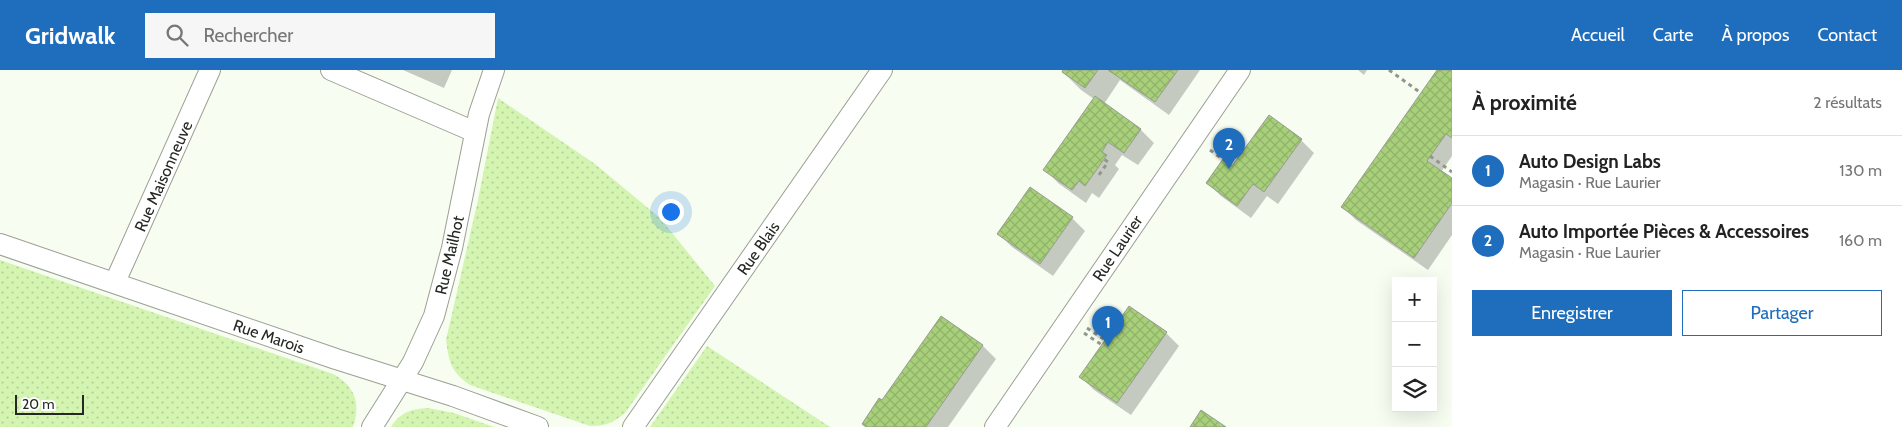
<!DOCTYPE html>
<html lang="fr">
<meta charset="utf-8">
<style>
:root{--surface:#fff;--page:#f6f6f6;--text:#222;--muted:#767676;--line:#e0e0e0;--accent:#1e6ebd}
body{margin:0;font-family:Cabin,sans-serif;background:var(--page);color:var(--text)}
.controls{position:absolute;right:15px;bottom:15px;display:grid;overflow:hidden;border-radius:0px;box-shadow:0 5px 20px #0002}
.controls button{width:45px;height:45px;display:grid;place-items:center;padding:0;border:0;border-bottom:1px solid var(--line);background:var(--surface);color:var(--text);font:25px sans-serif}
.scale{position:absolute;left:15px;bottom:12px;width:69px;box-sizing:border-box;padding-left:5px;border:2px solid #252823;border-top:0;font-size:14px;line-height:18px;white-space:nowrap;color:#252823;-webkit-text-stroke:4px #fff;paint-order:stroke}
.you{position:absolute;left:670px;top:141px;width:18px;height:18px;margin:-12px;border:4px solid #fff;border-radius:50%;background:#1a73e8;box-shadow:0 0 0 8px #1a73e833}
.badge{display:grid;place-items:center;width:32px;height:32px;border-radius:50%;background:var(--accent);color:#fff;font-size:16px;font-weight:700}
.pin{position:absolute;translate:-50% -41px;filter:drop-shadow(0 1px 2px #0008)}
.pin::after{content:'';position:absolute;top:26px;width:18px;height:15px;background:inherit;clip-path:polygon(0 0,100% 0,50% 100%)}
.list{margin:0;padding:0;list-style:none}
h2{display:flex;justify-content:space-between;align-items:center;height:65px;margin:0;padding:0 20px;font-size:21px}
h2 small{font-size:16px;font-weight:400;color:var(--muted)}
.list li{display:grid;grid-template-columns:32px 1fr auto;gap:15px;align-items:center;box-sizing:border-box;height:70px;padding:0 20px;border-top:1px solid var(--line)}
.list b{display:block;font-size:19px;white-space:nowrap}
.list p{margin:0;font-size:16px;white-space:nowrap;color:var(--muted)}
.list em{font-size:16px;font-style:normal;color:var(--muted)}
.actions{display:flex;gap:10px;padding:15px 20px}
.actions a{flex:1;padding:11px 0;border:1px solid var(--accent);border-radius:0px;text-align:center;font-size:18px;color:var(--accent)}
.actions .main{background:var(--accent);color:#fff}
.icon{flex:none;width:28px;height:28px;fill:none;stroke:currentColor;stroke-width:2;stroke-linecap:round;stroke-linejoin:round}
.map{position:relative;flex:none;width:1452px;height:357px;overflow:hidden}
header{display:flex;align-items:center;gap:30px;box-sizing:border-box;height:70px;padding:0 25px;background:var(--accent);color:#fff}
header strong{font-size:24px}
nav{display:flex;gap:28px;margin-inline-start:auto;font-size:18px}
.search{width:350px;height:45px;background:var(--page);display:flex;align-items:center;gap:12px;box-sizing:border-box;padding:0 18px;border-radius:0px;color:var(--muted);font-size:19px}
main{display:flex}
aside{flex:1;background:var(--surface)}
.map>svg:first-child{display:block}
.grass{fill:url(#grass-dots)}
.shadow{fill:#0003}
.building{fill:url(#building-cross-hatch);stroke:#979d92}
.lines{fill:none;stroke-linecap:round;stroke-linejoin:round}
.minor-casing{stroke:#9ba095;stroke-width:22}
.path{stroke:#92978e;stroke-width:3;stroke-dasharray:4 4;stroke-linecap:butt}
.minor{stroke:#fff;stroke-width:20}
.labels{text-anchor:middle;stroke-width:4.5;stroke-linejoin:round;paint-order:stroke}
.street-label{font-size:16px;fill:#252823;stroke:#fff}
</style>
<header>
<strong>Gridwalk</strong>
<div class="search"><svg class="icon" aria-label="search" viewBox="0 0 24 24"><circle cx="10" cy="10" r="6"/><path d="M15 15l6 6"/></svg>Rechercher</div>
<nav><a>Accueil</a><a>Carte</a><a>À propos</a><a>Contact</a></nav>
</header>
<main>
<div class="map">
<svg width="1452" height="357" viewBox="0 0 1452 357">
<defs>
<pattern id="grass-dots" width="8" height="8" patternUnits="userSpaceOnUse" patternTransform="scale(1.25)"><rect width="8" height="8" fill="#d4f4b2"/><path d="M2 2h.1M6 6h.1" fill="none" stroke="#b6d199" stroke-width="1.8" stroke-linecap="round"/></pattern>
<pattern id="building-cross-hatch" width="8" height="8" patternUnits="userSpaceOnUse" patternTransform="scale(1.25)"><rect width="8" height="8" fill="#a8d07a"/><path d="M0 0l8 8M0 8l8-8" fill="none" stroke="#90b369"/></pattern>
</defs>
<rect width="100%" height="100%" fill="#f7fdf1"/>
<!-- grass -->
<g class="grass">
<path d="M498 28 595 94 660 148 715 216 625 343C613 353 606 356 590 356L470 315C451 302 449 292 446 270L478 130Z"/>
<path d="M0 190 333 304C355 316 361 333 353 357H0Z"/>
<polygon points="707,276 830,357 650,357"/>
<path d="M428 338 454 343 494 357H391C400 342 412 339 428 338Z"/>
</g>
<!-- shadow -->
<g class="shadow">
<polygon points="403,0 452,0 444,18"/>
<polygon points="1065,0 1200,0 1169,45 1120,10 1104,34 1141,60 1154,73 1138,95 1122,85 1115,95 1119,99 1099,128 1092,123 1086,133 1058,113 1045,99 1094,29 1081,20 1063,2"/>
<polygon points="1358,0 1367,0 1364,5"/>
<polygon points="1439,0 1452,0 1452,86 1441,102 1452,109 1452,165 1428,200 1356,150 1343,137"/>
<polygon points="1269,47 1301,70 1314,83 1278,134 1267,126 1251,148 1221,126 1208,113 1233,98"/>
<polygon points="1072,148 1085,161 1053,206 1012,177 999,164"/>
<polygon points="941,247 983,276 996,289 948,357 866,357"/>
<polygon points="1166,263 1179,276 1131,345 1094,320 1081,307"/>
</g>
<!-- building -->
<g class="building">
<polygon points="1063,0 1098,0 1085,18 1062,2"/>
<polygon points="1108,0 1178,0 1155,32"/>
<polygon points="1437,0 1452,0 1452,68 1446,64 1427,91 1452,108 1452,133 1414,188 1341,137"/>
<polygon points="1095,26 1141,59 1124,83 1108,72 1102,82 1107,85 1085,116 1079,111 1072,120 1043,100"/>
<polygon points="1269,45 1302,69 1264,122 1253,114 1237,136 1206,113 1223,89 1232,96"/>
<polygon points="1030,117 1073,147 1040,194 997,164"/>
<polygon points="1129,236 1167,262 1117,333 1079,307"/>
<polygon points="941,246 983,275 926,357 866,357 862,354 879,328 882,330"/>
<polygon points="1201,340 1226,357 1190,357"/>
</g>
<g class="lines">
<defs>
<g id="minor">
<polyline points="331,0 475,62"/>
<polyline points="0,174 336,289 453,326 538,357"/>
<polyline points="115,212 210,0"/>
<polyline points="372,357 413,292 434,246 452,178 479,44 494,0"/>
<polyline points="633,357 882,0"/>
<polyline points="995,357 1240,0"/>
</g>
</defs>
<!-- minor casing -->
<use href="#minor" class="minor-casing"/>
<!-- path -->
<g class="path">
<polyline points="1389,0 1421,23"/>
<polyline points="1210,80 1228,93"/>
<polyline points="1430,86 1452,102"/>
<polyline points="1099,105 1108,92 1104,89"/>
<polyline points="1087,258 1105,270"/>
<polyline points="1084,263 1102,275"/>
</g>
<!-- minor -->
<use href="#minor" class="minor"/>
</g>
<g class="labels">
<!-- street labels -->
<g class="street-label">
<text transform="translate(163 106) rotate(-66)" y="6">Rue Maisonneuve</text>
<text transform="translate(758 178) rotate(-55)" y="6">Rue Blais</text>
<text transform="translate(1117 178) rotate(-56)" y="6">Rue Laurier</text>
<text transform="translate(449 185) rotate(-77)" y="6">Rue Mailhot</text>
<text transform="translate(269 266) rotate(19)" y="6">Rue Marois</text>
</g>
</g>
</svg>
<div class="controls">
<button>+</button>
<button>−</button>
<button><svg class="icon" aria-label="layers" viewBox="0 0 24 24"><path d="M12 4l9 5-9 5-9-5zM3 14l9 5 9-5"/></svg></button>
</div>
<div class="scale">20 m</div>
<div class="you"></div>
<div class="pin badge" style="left:1108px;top:277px">1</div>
<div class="pin badge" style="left:1229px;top:99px">2</div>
</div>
<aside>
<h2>À proximité<small>2 résultats</small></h2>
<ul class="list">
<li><span class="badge">1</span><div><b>Auto Design Labs</b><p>Magasin · Rue Laurier</p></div><em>130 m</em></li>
<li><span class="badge">2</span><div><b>Auto Importée Pièces &amp; Accessoires</b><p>Magasin · Rue Laurier</p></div><em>160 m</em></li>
</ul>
<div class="actions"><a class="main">Enregistrer</a><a>Partager</a></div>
</aside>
</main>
